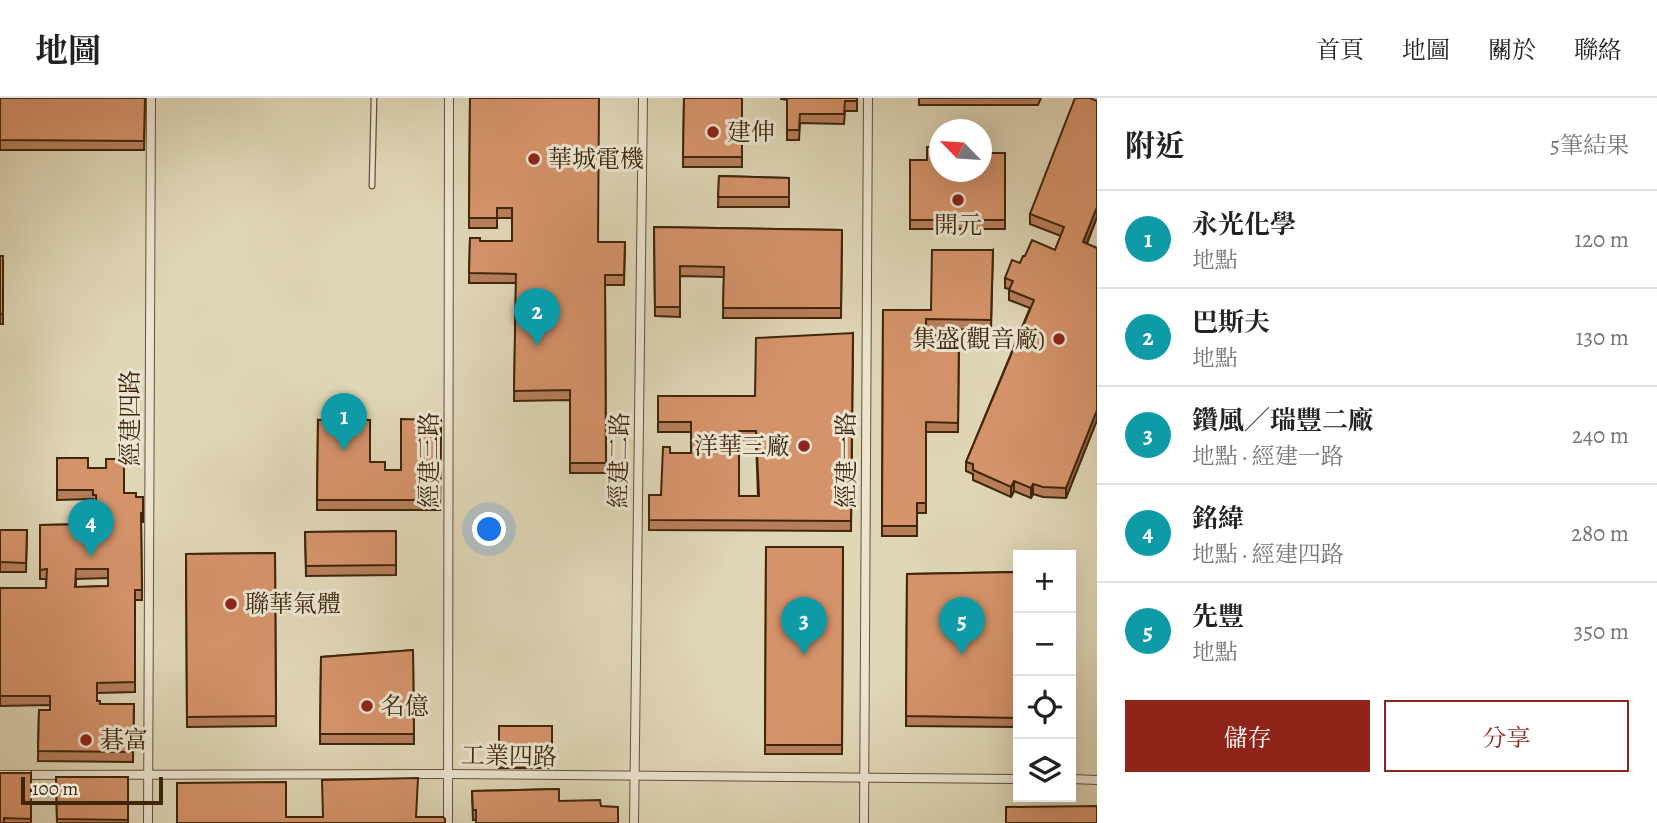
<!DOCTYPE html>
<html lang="zh-TW">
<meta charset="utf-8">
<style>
:root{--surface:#fff;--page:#f2f2f2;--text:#222;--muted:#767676;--line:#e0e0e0;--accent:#8f2418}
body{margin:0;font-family:Alegreya,"Noto Serif TC",serif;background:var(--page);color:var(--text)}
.controls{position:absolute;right:21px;bottom:21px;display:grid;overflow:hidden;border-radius:0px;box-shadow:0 7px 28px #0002}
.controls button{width:63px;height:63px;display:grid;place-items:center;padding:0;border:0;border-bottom:2px solid var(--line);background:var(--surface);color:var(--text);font:35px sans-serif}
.compass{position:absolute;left:929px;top:21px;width:63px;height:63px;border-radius:50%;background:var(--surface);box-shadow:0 7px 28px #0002;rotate:295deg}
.scale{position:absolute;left:21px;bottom:18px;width:142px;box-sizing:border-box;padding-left:7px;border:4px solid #3f260a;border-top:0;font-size:19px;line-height:24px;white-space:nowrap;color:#3f260a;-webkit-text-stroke:5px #eae4d0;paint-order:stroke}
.you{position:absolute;left:490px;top:432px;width:24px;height:24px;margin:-18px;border:5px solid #fff;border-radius:50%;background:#1a73e8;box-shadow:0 0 0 10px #1a73e833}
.badge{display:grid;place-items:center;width:46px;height:46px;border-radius:50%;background:var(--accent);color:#fff;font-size:23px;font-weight:700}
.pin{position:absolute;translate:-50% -58px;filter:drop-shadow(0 2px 4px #0008)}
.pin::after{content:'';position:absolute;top:37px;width:24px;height:21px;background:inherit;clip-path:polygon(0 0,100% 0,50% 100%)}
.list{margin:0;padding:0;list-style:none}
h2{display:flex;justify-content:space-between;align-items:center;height:91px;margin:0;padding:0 28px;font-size:30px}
h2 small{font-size:23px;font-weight:400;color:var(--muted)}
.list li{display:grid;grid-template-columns:46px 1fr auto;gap:21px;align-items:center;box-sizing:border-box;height:98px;padding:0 28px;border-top:2px solid var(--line)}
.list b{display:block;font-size:26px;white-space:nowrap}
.list p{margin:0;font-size:23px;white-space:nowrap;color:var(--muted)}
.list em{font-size:23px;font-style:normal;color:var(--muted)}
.actions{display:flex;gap:14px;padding:21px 28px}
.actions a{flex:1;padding:16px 0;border:2px solid var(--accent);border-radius:0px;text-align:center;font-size:24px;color:var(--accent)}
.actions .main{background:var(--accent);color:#fff}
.icon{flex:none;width:38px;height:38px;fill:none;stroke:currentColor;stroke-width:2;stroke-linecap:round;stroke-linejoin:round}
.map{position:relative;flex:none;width:1097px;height:725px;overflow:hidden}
header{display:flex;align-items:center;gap:42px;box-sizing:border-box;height:98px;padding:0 35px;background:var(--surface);border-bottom:2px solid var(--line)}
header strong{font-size:33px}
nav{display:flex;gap:38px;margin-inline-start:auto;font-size:24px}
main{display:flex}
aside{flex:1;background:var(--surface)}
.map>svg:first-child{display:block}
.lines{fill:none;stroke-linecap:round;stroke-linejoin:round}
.service-casing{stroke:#675235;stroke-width:7}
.minor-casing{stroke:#675235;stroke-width:10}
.service{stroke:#eae4d0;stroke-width:4.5}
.minor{stroke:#eae4d0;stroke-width:8}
.wall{fill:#b77e5b;stroke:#3f260a;stroke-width:2;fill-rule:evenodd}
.shaded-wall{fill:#95674a;stroke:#3f260a;stroke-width:2}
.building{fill:#d5936a;stroke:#3f260a;stroke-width:2;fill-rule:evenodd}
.poi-dot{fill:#8f2418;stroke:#eae4d0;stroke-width:2.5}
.labels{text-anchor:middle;stroke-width:6;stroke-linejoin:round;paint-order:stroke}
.poi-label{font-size:24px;fill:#3f260a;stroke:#eae4d0;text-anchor:start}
.street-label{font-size:24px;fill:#3f260a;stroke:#eae4d0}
</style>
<header>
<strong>地圖</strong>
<nav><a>首頁</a><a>地圖</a><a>關於</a><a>聯絡</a></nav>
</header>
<main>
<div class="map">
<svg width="1097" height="725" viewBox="0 0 1097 725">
<rect width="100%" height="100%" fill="#dfd6b6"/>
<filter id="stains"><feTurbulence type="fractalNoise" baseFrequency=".00286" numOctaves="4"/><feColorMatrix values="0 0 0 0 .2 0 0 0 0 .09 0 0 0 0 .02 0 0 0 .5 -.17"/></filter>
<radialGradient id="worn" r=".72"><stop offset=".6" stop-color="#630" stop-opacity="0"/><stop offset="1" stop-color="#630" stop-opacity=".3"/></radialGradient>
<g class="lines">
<defs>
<polyline id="service" points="372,88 374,0"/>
<g id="minor">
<polyline points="0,677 448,676 1018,681"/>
<polyline points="1071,681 1097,682"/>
<polyline points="148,725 151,0"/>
<polyline points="448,725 449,0"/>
<polyline points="634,725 643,0"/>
<polyline points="864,725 868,0"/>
</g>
</defs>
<!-- service casing -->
<use href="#service" class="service-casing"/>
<!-- minor casing -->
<use href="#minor" class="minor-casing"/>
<!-- service -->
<use href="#service" class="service"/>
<!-- minor -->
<use href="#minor" class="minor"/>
</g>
<!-- wall -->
<g class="wall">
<polygon points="0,0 145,0 144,52 0,52"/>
<polygon points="470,0 598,144 625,144 624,187 605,187 606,375 570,375 570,302 514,303 516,185 469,185 470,140 480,143 512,143 512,120 497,120 497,130 469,130"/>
<polygon points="684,0 742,0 742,69 683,69"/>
<polygon points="781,0 857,0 857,13 845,13 844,26 800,25 799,42 787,42 787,2 781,1"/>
<polygon points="919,0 1041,0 1038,7 919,7"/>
<polygon points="1097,3 1097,119 1087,146 1097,150 1097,322 1066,400 1043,399 1033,396 1031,400 1014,393 1011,399 973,382 973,376 966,373 966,364 1030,210 1009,202 1009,191 1005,190 1005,180 1020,165 1025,158 1055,152 1061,138 1030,126 1030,116"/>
<polygon points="1005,55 1005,131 910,131 910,62 940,74"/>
<polygon points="719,78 789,80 789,109 718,109"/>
<polygon points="654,129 842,132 841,220 723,220 724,179 680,178 680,219 655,218"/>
<polygon points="993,152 991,232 926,231 926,237 959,238 958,334 926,334 926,415 917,415 917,438 882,438 883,212 931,212"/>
<rect x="0" y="158" width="3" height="68"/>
<path d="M853 235 851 433 649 432V397H661L670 355H691V334H658V298H755ZM739 342H756L758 398H739Z"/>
<polygon points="318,322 370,364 385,372 401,372 441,322 440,412 317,412"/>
<path d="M57 360 88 370 124 395 136 399H143V424H141L142 502H135V594L97 595V603L100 606H134L133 664 38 663 39 612H50V607L0 608V490H46V481H40V427L96 426V407H93V401L57 402ZM108 480V488L76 489V481Z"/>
<polygon points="0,432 27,432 26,474 0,474"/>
<polygon points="396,433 396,477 306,478 305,434"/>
<polygon points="766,449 843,449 842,656 765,656"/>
<polygon points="275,455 276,628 187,629 186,456"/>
<polygon points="1018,474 1018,629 906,628 907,476"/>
<polygon points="413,552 414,646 320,646 321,559"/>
<rect x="499" y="628" width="53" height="42"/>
<polygon points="31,675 31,725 0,725"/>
<polygon points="56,679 128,679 128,725 57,725"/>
<polygon points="559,691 476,722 473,722 472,693"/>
</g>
<!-- shaded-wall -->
<g class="shaded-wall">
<polygon points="1097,109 1097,119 1083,154 1083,144"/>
<polygon points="1097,312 1097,322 1066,400 1066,390"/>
<polygon points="1014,383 1014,393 1011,399 1011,389"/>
<polygon points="1033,386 1033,396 1031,400 1031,390"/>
</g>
<!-- building -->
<g class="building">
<polygon points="0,0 145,0 144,43 0,42"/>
<polygon points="470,0 599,0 598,144 625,144 624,177 605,177 606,365 570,365 570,292 514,293 516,176 469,175 470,140 480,140 480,143 512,143 512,110 497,110 497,120 469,120"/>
<polygon points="684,0 742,0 742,59 683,59"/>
<polygon points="787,0 857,0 857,3 845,3 844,16 800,16 799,32 787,32"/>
<polygon points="1075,0 1090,0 1097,3 1097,109 1083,144 1097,150 1097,312 1066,390 1043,389 1033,386 1031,390 1014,383 1011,389 973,372 973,366 966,364 1034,202 1009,192 1013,183 1005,180 1012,162 1020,165 1023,158 1025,158 1032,142 1055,152 1064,129 1030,116"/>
<polygon points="927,49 940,49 940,74 982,74 982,55 1005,55 1005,122 910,122 910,62 927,62"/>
<polygon points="719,78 789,80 789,99 718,99"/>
<polygon points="654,129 842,132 841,210 723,210 724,169 680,168 680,209 655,209"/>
<polygon points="932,152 993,152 991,222 926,221 926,237 959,238 958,325 926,324 926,405 917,405 917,428 882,428 883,212 931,212"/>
<rect x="0" y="158" width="3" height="58"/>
<path d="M853 235 851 423 649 422V397H661L663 349H670V355H691V324H658V298H755L756 240ZM739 333H756L759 398H739Z"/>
<polygon points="401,321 441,322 440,402 317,402 318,322 370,322 370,364 385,364 385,372 401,372"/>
<path d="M57 360H88V370H106V361H124V395H136V399H143V415H141L142 492H135V584L97 585V603H100V606H134L133 654 38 653 39 612H50V598H0V490H46L47 471 40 472V427L97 426 96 397H93V392H57ZM76 471H108V488L75 489Z"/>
<polygon points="0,432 27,432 26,465 0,464"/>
<polygon points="396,433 396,467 306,468 305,434"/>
<polygon points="766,449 843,449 842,647 765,647"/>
<polygon points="275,455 276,618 187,619 186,456"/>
<polygon points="1018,474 1018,620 906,618 907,476"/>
<polygon points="413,552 414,636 320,636 321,559"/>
<polygon points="499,628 552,628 552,661 499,660"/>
<polygon points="0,675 31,675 31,721 4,720 4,725 0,725"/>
<polygon points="56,679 128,679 128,722 57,721"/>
<polygon points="418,680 416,719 443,719 445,721 445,725 177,725 177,685 286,684 286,719 323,719 322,682"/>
<polygon points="559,691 559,703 600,702 601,708 618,709 618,725 476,725 476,712 473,712 472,693"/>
<polygon points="1097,708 1097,725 1006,725 1006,709"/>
</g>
<!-- markers -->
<g class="poi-dot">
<circle cx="713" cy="34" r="7"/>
<circle cx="534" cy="61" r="7"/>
<circle cx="958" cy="102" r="7"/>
<circle cx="1059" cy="241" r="7"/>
<circle cx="804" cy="348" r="7"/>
<circle cx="231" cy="506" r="7"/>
<circle cx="367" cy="608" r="7"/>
<circle cx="86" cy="642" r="7"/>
</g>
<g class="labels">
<!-- poi labels -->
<g class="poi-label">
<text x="727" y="42">建伸</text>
<text x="548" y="69">華城電機</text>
<text x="958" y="135" text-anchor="middle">開元</text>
<text x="1045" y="249" text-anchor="end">集盛(觀音廠)</text>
<text x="790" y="356" text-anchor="end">洋華三廠</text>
<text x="245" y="514">聯華氣體</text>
<text x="381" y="616">名億</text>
<text x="100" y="650">碁富</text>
</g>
<!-- street labels -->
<g class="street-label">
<text transform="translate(130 320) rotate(-90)" y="8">經建四路</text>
<text transform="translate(429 362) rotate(-90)" y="8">經建三路</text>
<text transform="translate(619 362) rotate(-89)" y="8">經建二路</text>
<text transform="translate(846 362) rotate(-90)" y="8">經建一路</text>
<text transform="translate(509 658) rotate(1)" y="8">工業四路</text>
</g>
</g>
<rect width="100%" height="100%" filter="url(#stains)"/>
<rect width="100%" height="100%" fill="url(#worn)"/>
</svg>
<div class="controls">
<button>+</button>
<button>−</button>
<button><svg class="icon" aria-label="locate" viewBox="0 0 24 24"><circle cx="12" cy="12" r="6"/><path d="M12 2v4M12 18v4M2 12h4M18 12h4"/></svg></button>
<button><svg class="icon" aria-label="layers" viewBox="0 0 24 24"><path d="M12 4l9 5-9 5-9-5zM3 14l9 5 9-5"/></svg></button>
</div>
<svg class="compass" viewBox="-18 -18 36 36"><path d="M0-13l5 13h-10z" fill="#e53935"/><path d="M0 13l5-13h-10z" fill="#767676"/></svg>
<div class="scale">100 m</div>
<div class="you"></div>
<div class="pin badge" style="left:344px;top:353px;background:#0f9aa8">1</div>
<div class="pin badge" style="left:537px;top:248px;background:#0f9aa8">2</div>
<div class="pin badge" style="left:804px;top:557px;background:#0f9aa8">3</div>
<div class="pin badge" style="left:91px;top:459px;background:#0f9aa8">4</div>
<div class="pin badge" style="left:962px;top:557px;background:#0f9aa8">5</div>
</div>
<aside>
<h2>附近<small>5筆結果</small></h2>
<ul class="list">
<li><span class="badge" style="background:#0f9aa8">1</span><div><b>永光化學</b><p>地點</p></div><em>120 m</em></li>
<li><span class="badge" style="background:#0f9aa8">2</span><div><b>巴斯夫</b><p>地點</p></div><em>130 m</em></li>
<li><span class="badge" style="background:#0f9aa8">3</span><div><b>鑽風／瑞豐二廠</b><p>地點 · 經建一路</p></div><em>240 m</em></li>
<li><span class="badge" style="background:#0f9aa8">4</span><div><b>銘緯</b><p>地點 · 經建四路</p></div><em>280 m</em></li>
<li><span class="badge" style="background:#0f9aa8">5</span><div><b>先豐</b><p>地點</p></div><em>350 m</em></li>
</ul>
<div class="actions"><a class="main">儲存</a><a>分享</a></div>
</aside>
</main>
